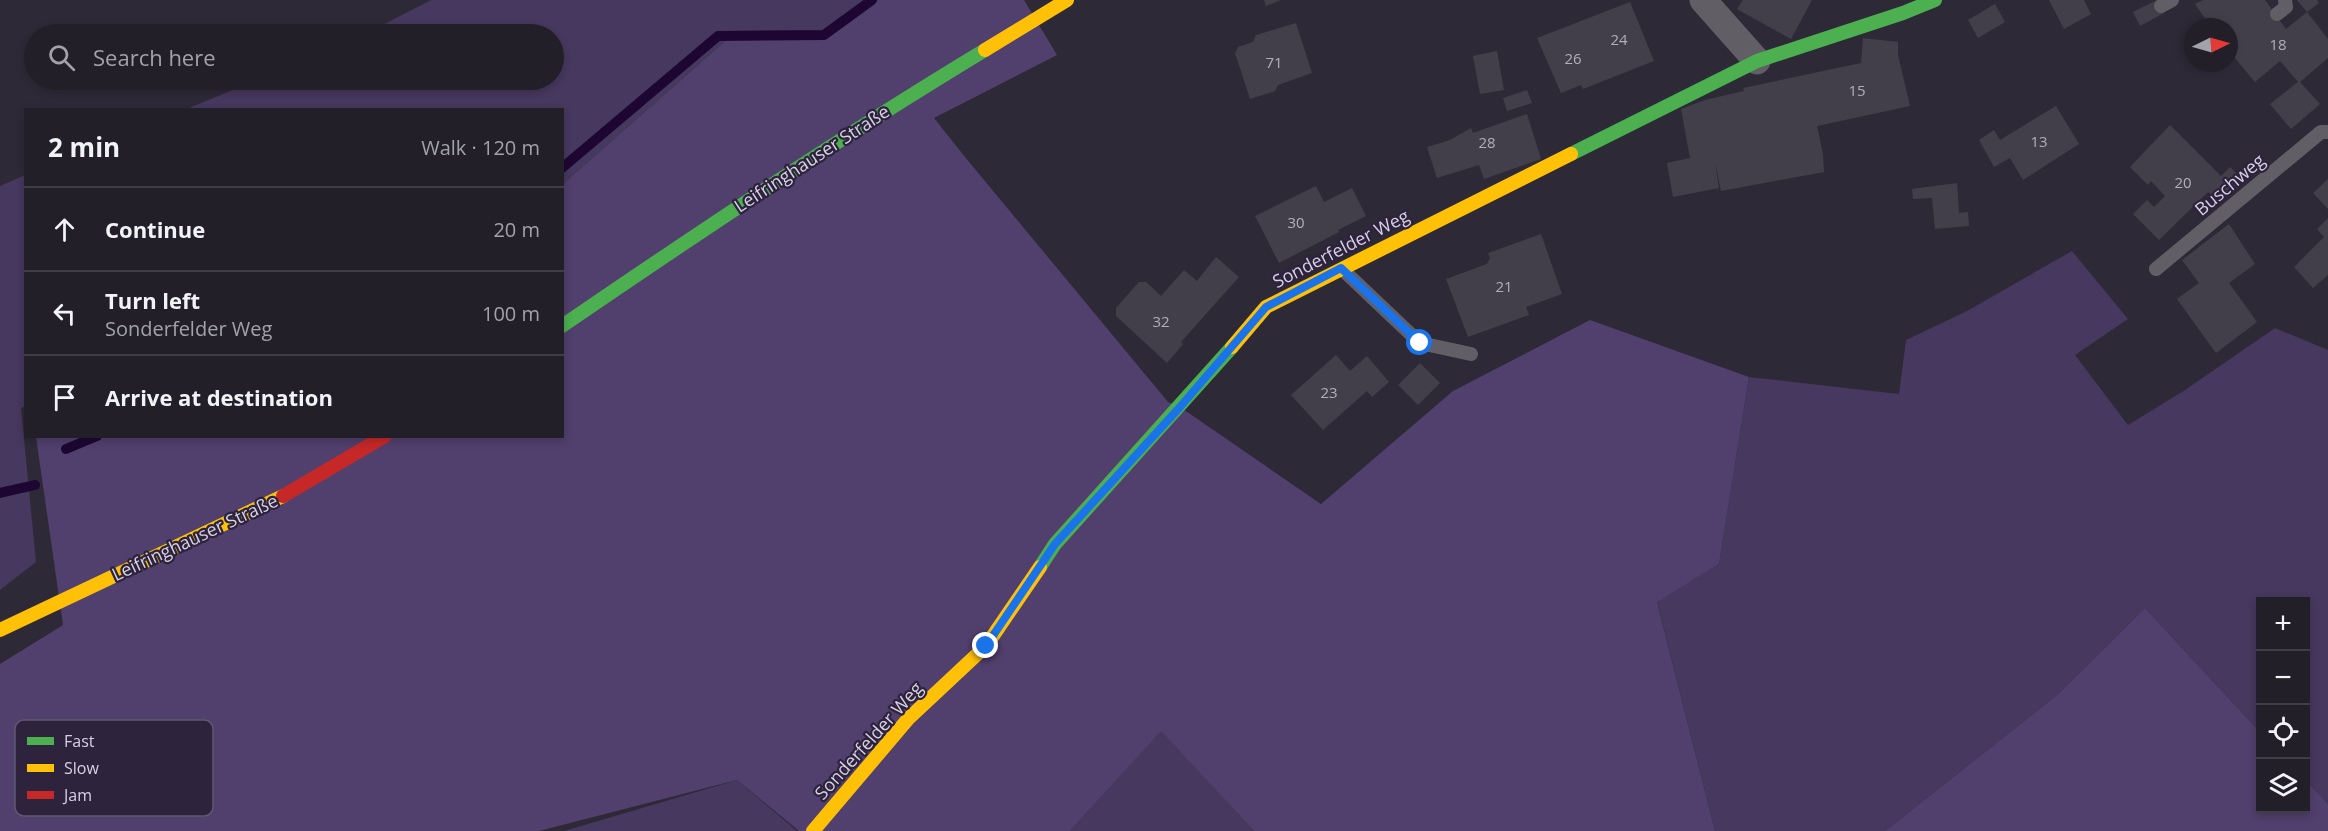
<!DOCTYPE html>
<meta charset="utf-8">
<style>
:root{--surface:#221f29;--page:#2e2c35;--text:#f1f3f6;--muted:#a2a2a8;--line:#3f3d46}
body{margin:0;font-family:"Open Sans",sans-serif;background:var(--page);color:var(--text)}
.controls{position:absolute;right:18px;bottom:18px;display:grid;overflow:hidden;border-radius:0px;box-shadow:0 3px 9px #0003}
.controls button{width:54px;height:54px;display:grid;place-items:center;padding:0;border:0;border-bottom:2px solid var(--line);background:var(--surface);color:var(--text);font:30px sans-serif}
.compass{position:absolute;left:2184px;top:18px;width:54px;height:54px;border-radius:50%;background:var(--surface);box-shadow:0 3px 9px #0003;rotate:85deg}
.stop{position:absolute;width:18px;height:18px;margin:-14px;border:4px solid #1a73e8;border-radius:50%;background:#fff}
.stop.end{background:#1a73e8;border-color:#fff;box-shadow:0 2px 6px #0008}
.list{margin:0;padding:0;list-style:none}
h2{display:flex;justify-content:space-between;align-items:center;height:78px;margin:0;padding:0 24px;font-size:26px}
h2 small{font-size:20px;font-weight:400;color:var(--muted)}
.list li{display:grid;grid-template-columns:39px 1fr auto;gap:18px;align-items:center;box-sizing:border-box;height:84px;padding:0 24px;border-top:2px solid var(--line)}
.list b{display:block;font-size:22px;white-space:nowrap}
.list p{margin:0;font-size:20px;white-space:nowrap;color:var(--muted)}
.list em{font-size:20px;font-style:normal;color:var(--muted)}
.icon{flex:none;width:33px;height:33px;fill:none;stroke:currentColor;stroke-width:2;stroke-linecap:round;stroke-linejoin:round}
.map{position:relative;flex:none;width:2328px;height:831px;overflow:hidden}
.search{position:absolute;background:var(--surface);box-shadow:0 3px 9px #0003;left:24px;top:24px;width:540px;height:66px;display:flex;align-items:center;gap:15px;box-sizing:border-box;padding:0 21px;border-radius:33px;color:var(--muted);font-size:22px}
.panel{position:absolute;background:var(--surface);box-shadow:0 3px 9px #0003;left:24px;top:108px;width:540px;height:330px;border-radius:0px}
.map>svg:first-child{display:block}
.green{fill:#46385e}
.forest{fill:#513f6d}
.lines{fill:none;stroke-linecap:round;stroke-linejoin:round}
.stream{stroke:#1d0732;stroke-width:10}
.building{fill:#433f4a}
.lane{stroke:#615f65;stroke-width:14}
.street{stroke:#615f65;stroke-width:27}
.fast{stroke:#4caf50;stroke-width:14}
.slow{stroke:#ffc107;stroke-width:14}
.jam{stroke:#c62828;stroke-width:14}
.route{stroke:#1a73e8;stroke-width:8}
.labels{text-anchor:middle;stroke-width:4.5;stroke-linejoin:round;paint-order:stroke}
.number-label{font-size:15px;fill:#b2adbd}
.street-label{font-size:18px;fill:#d7d2e3;stroke:#2d233d}
.key{fill:#2d233d;stroke:#60586f;stroke-width:1.5}
.key-label{font-size:16px;fill:#d7d2e3}
</style>
<div class="map">
<svg width="2328" height="831" viewBox="0 0 2328 831">
<rect width="100%" height="100%" fill="#2e2937"/>
<!-- green -->
<g class="green">
<polygon points="431,0 872,0 824,35 732,35 563,184 562,110 184,110 257,80 554,80 554,34 365,34"/>
<polygon points="25,175 26,406 21,408 36,562 0,590 0,186"/>
<polygon points="2072,251 2128,319 2075,355 2128,425 2185,390 2275,328 2328,350 2328,804 2306,780 2306,602 2260,602 2260,732 2145,608 2057,695 1885,831 1715,831 1657,601 1719,564 1749,377 1899,394 1906,340 1967,311"/>
<polygon points="1161,730 1254,831 1070,831"/>
<polygon points="737,780 797,831 564,831"/>
</g>
<!-- forest -->
<g class="forest">
<polygon points="872,0 1024,0 1057,55 934,118 965,157 1168,402 1180,407 1321,504 1453,391 1590,320 1749,377 1719,564 1657,602 1715,831 1254,831 1161,731 1070,831 799,831 737,780 539,831 0,831 0,664 63,625 36,437 562,436 563,184 732,35 824,35"/>
<polygon points="2145,608 2260,732 2260,808 2306,808 2306,780 2328,804 2328,831 1885,831 2057,695"/>
</g>
<g class="lines">
<!-- stream -->
<g class="stream">
<polyline points="562,168 718,36 824,35 872,0"/>
<polyline points="66,449 97,436"/>
<polyline points="0,493 35,485"/>
</g>
</g>
<!-- building -->
<g class="building">
<polygon points="1264,0 1281,0 1266,6"/>
<polygon points="1743,0 1812,0 1791,39 1737,9"/>
<polygon points="2049,0 2084,0 2091,14 2064,29"/>
<polygon points="2157,0 2164,13 2140,26 2133,12"/>
<polygon points="2203,0 2265,0 2286,29 2307,12 2328,39 2328,58 2300,82 2320,104 2291,129 2270,104 2298,82 2280,61 2255,82 2229,51 2229,27 2211,27 2195,4"/>
<polygon points="2297,0 2317,0 2319,3 2307,12"/>
<polygon points="1630,2 1654,61 1583,89 1581,85 1561,93 1537,38"/>
<polygon points="1995,4 2005,22 1978,38 1968,20"/>
<polygon points="1296,23 1312,73 1278,85 1275,91 1250,99 1235,53 1238,47 1253,42 1256,35"/>
<polygon points="1863,38 1898,42 1898,55 1910,106 1817,126 1823,154 1824,172 1721,191 1715,162 1719,188 1673,197 1667,163 1690,158 1681,109 1705,100 1744,91 1743,88 1861,63"/>
<polygon points="1497,51 1504,90 1480,94 1473,56"/>
<polygon points="1527,90 1532,103 1507,111 1503,98"/>
<polygon points="2056,106 2079,144 2023,180 2010,158 1994,167 1979,140 1994,130 2000,140"/>
<polygon points="1527,114 1541,159 1484,179 1479,165 1437,178 1427,147 1450,140 1471,128 1473,133"/>
<polygon points="2170,125 2221,176 2230,167 2243,180 2220,203 2208,192 2159,240 2133,214 2147,200 2154,207 2165,196 2151,181 2148,185 2130,167"/>
<polygon points="2328,179 2328,209 2313,193"/>
<polygon points="1957,183 1959,213 1968,212 1969,226 1935,229 1932,198 1913,199 1912,189"/>
<polygon points="1316,186 1324,202 1352,188 1366,216 1338,230 1339,232 1279,263 1255,216"/>
<polygon points="2328,218 2328,275 2313,288 2294,267 2324,237 2317,229"/>
<polygon points="2229,224 2255,264 2229,283 2257,322 2216,353 2177,299 2199,283 2182,260"/>
<polygon points="1541,234 1562,294 1526,307 1529,315 1468,337 1446,279 1487,264 1490,258 1488,253"/>
<polygon points="1216,257 1239,277 1181,342 1183,344 1167,363 1116,316 1116,308 1139,282 1146,282 1161,296 1184,270 1197,281"/>
<polygon points="1336,355 1350,371 1367,356 1389,382 1372,397 1367,391 1323,430 1291,395"/>
<polygon points="1420,363 1440,383 1418,405 1398,385"/>
</g>
<g class="lines">
<!-- lane -->
<g class="lane">
<polyline points="2161,6 2172,0"/>
<polyline points="2277,14 2286,7 2285,0"/>
<polyline points="2156,269 2321,132 2328,132"/>
<polyline points="1343,270 1420,343 1471,354"/>
</g>
<!-- street -->
<polyline class="street" points="1703,0 1757,61"/>
<!-- fast -->
<g class="fast">
<polyline points="1571,154 1757,61 1903,13 1935,0"/>
<path d="M562 326C701 231 841 137 985 50"/>
<polyline points="1040,567 1055,544 1232,347"/>
</g>
<!-- slow -->
<g class="slow">
<polyline points="985,50 1067,0"/>
<polyline points="1232,347 1266,307 1571,154"/>
<polyline points="0,630 283,496"/>
<polyline points="813,831 908,719 986,646 1040,567"/>
</g>
<!-- jam -->
<polyline class="jam" points="283,496 385,436"/>
</g>
<g class="lines">
<!-- route -->
<polyline class="route" points="986,646 1055,544 1180,407 1266,307 1341,268 1420,343"/>
</g>
<g class="labels">
<!-- number labels -->
<g class="number-label">
<text x="1619" y="45">24</text>
<text x="2278" y="50">18</text>
<text x="1573" y="64">26</text>
<text x="1274" y="68">71</text>
<text x="1857" y="96">15</text>
<text x="2039" y="147">13</text>
<text x="1487" y="148">28</text>
<text x="2183" y="188">20</text>
<text x="1296" y="228">30</text>
<text x="1504" y="292">21</text>
<text x="1161" y="327">32</text>
<text x="1329" y="398">23</text>
</g>
<!-- street labels -->
<g class="street-label">
<text transform="translate(812 159) rotate(-33)" y="6">Leifringhauser Straße</text>
<text transform="translate(2230 185) rotate(-40)" y="6">Buschweg</text>
<text transform="translate(1341 249) rotate(-27)" y="6">Sonderfelder Weg</text>
<text transform="translate(195 538) rotate(-25)" y="6">Leifringhauser Straße</text>
<text transform="translate(869 741) rotate(-48)" y="6">Sonderfelder Weg</text>
</g>
</g>
<!-- legend -->
<rect x="15" y="720" width="198" height="96" rx="9" class="key"/>
<rect x="27" y="737" width="27" height="8" fill="#4caf50"/>
<rect x="27" y="764" width="27" height="8" fill="#ffc107"/>
<rect x="27" y="791" width="27" height="8" fill="#c62828"/>
<g class="key-label">
<text x="64" y="747">Fast</text>
<text x="64" y="774">Slow</text>
<text x="64" y="801">Jam</text>
</g>
</svg>
<div class="controls">
<button>+</button>
<button>−</button>
<button><svg class="icon" aria-label="locate" viewBox="0 0 24 24"><circle cx="12" cy="12" r="6"/><path d="M12 2v4M12 18v4M2 12h4M18 12h4"/></svg></button>
<button><svg class="icon" aria-label="layers" viewBox="0 0 24 24"><path d="M12 4l9 5-9 5-9-5zM3 14l9 5 9-5"/></svg></button>
</div>
<svg class="compass" viewBox="-18 -18 36 36"><path d="M0-13l5 13h-10z" fill="#e53935"/><path d="M0 13l5-13h-10z" fill="#a2a2a8"/></svg>
<div class="stop" style="left:1420px;top:343px"></div>
<div class="stop end" style="left:986px;top:646px"></div>
<div class="search"><svg class="icon" aria-label="search" viewBox="0 0 24 24"><circle cx="10" cy="10" r="6"/><path d="M15 15l6 6"/></svg>Search here</div>
<section class="panel">
<h2>2 min<small>Walk · 120 m</small></h2>
<ul class="list">
<li><svg class="icon" aria-label="ahead" viewBox="0 0 24 24"><path d="M12 20V5M6 11l6-6 6 6"/></svg><div><b>Continue</b></div><em>20 m</em></li>
<li><svg class="icon" aria-label="left" viewBox="0 0 24 24"><path d="M17 20v-9H6M10 6l-5 5 5 5"/></svg><div><b>Turn left</b><p>Sonderfelder Weg</p></div><em>100 m</em></li>
<li><svg class="icon" aria-label="arrive" viewBox="0 0 24 24"><path d="M6 21V4h12l-3 4 3 4H6"/></svg><div><b>Arrive at destination</b></div></li>
</ul>
</section>
</div>
